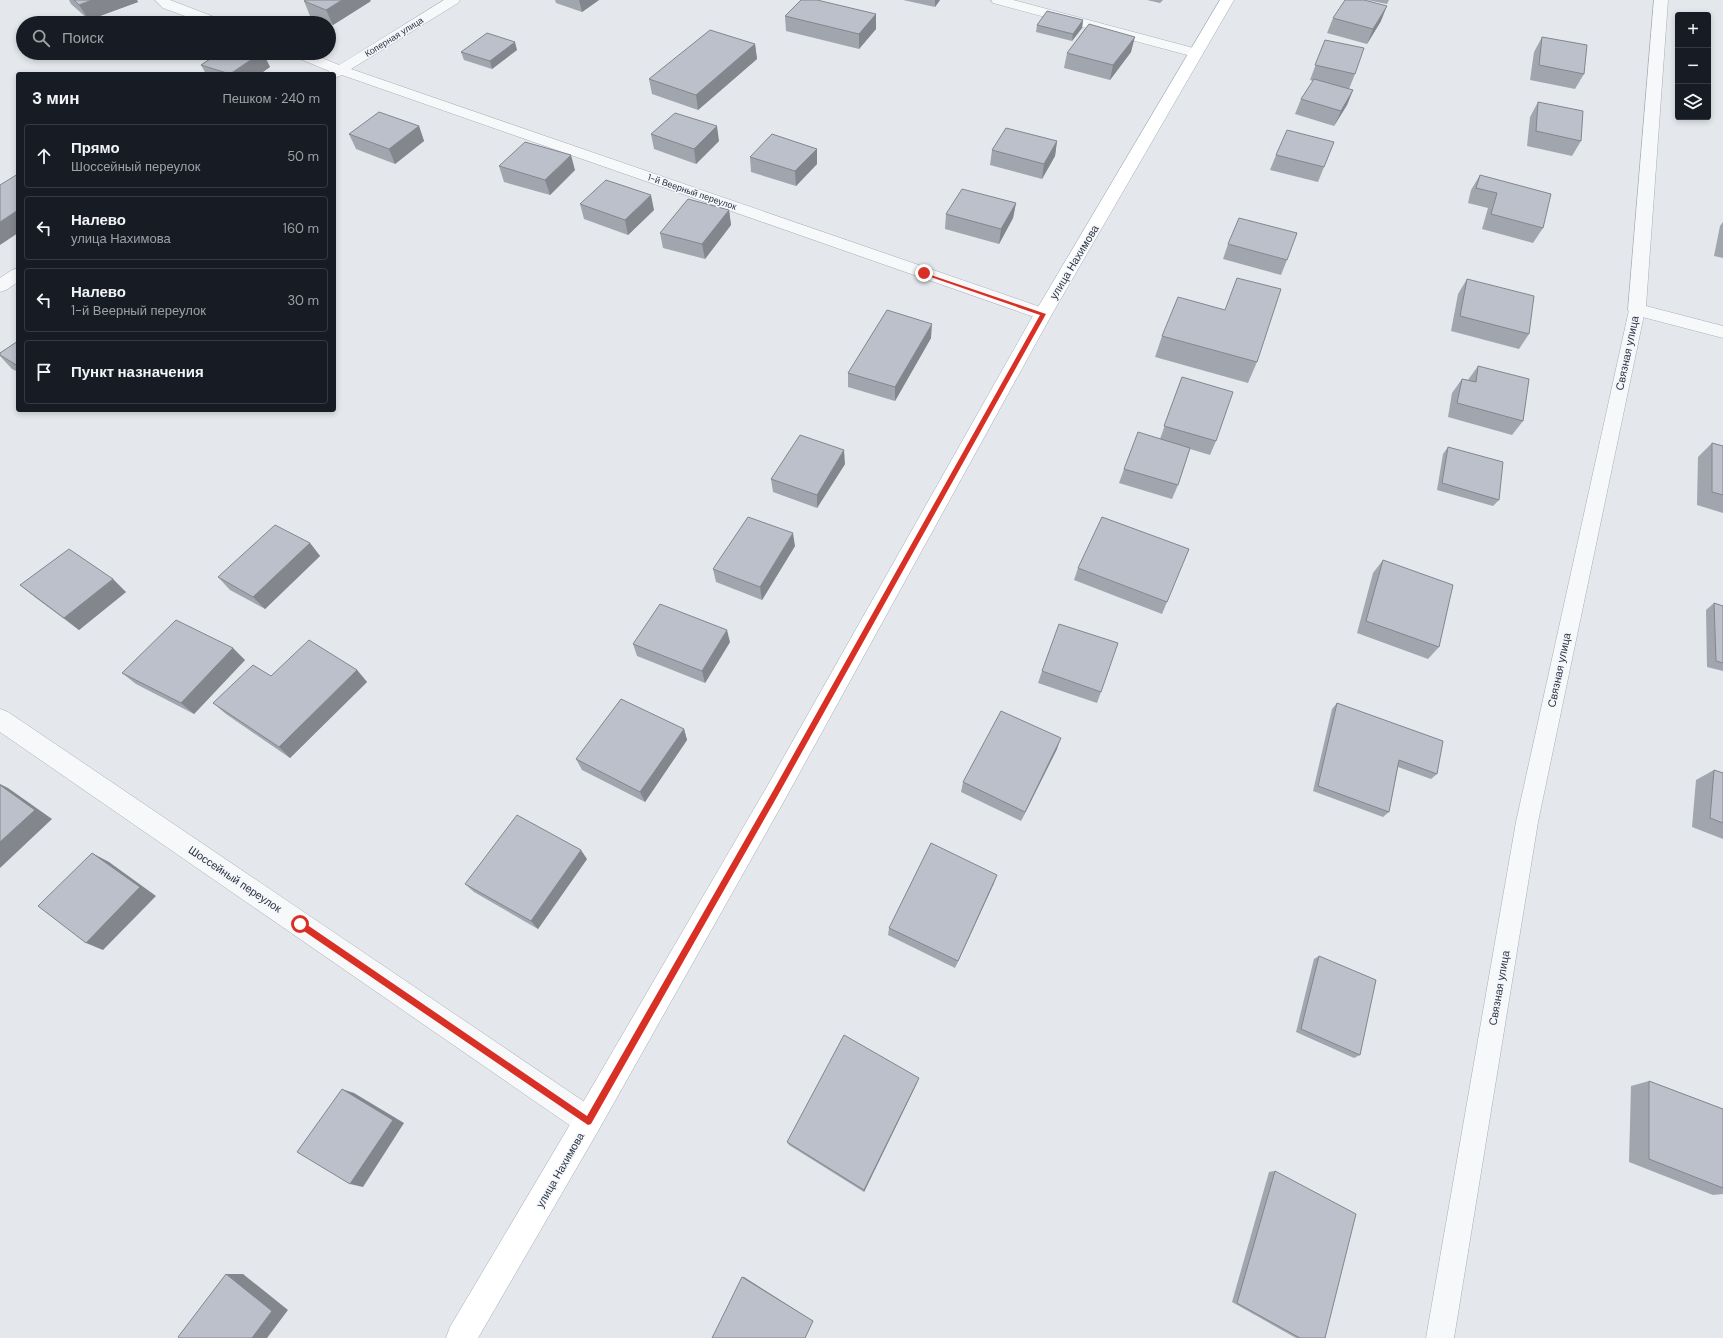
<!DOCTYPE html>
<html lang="ru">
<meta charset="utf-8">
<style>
:root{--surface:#171b24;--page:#242831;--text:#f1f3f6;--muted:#9ea1a6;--line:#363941}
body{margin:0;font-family:"DM Sans",sans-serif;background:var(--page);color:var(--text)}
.controls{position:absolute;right:12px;top:12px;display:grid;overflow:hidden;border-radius:4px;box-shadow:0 2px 6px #0003}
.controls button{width:36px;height:36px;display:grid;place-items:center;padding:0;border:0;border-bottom:1px solid var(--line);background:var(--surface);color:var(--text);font:20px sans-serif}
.stop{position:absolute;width:12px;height:12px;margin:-9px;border:3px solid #d93025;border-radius:50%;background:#fff}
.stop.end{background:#d93025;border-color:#fff;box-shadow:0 1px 4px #0008}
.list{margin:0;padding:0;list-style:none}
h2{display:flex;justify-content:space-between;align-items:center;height:52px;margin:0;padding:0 16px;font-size:17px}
h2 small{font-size:13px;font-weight:400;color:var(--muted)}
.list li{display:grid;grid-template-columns:26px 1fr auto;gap:12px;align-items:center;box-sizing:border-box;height:64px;margin:0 8px 8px;padding:0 8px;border:1px solid var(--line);border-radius:4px}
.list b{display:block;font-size:15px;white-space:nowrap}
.list p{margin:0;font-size:13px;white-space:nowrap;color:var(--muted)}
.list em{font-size:13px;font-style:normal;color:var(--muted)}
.icon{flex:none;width:22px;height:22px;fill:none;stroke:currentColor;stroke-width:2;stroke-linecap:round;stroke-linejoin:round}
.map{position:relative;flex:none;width:1723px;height:1338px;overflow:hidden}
.search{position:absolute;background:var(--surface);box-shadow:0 2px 6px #0003;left:16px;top:16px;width:320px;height:44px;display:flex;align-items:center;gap:10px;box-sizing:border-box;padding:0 14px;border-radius:22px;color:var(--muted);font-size:15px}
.panel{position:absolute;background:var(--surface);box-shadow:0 2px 6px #0003;left:16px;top:72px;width:320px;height:340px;border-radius:4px}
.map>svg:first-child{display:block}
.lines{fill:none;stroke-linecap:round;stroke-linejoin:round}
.lane-casing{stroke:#a9aeb7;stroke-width:1}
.street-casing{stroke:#a9aeb7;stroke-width:1}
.primary-casing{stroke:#a3abb8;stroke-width:1}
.lane{fill:#f7f8fa;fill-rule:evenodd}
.street{fill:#f7f8fa;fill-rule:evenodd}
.primary{fill:#fff;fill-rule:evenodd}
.wall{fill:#a1a5ae}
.shaded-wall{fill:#83868d}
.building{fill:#bbc0ca;stroke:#83868d}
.route{fill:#d93025}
.labels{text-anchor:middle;stroke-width:3;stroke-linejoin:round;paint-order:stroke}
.far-street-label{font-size:9px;fill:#2b3445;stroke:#f4f6f9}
.street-label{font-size:11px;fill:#2b3445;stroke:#f4f6f9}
</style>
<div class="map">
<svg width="1723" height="1338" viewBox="0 0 1723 1338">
<rect width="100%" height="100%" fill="#e4e7ec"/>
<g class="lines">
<defs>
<polygon id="lane" points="1637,305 1643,306 1645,310 1538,822 1454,1338 1426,1338 1516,822 1629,310 1631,306"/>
<g id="street">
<polygon points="155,0 170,0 222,20 224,23 204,23 163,8"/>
<polygon points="444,0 460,0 458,3 351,69 1049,310 1052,314 1049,318 1043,320 1037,318 342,75 334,78 334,74 327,74 329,71 293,56 291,53 310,53 339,65"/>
<polygon points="991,0 1013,0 1201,50 1203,53 1201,56 1196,57 1191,56 993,3"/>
<polygon points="1654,0 1668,0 1646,306 1723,326 1723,338 1631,314 1628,310"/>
<polygon points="18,268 18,282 6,290 0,292 0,278 12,270"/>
<polygon points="0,709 8,712 598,1111 602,1121 598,1131 588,1135 578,1131 0,732"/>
</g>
<polygon id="primary" points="1220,0 1234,0 1052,314 784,801 598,1131 478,1338 446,1338 450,1327 578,1111 768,785 1034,314"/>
</defs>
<!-- lane casing -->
<use href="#lane" class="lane-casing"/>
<!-- street casing -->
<use href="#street" class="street-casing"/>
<!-- primary casing -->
<use href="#primary" class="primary-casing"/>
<!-- lane -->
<use href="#lane" class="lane"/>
<!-- street -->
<use href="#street" class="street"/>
<!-- primary -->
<use href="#primary" class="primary"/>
</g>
<!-- wall -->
<g class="wall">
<polygon points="69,0 137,0 138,2 89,20 71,4"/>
<polygon points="555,0 599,0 582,12 556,3"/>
<polygon points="903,0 940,0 935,7"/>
<polygon points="1147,0 1163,0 1160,3"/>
<polygon points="1367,0 1389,0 1387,4"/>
<polygon points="304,1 371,1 333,25 310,16"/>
<polygon points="876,14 876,29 859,49 786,31 785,16"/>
<polygon points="1333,18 1381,21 1367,44 1327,33"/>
<polygon points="1083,20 1082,28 1072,41 1036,32 1037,25"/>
<polygon points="1542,37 1584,74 1575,89 1530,80 1534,52"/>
<polygon points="1325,40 1355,74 1349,89 1353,90 1347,105 1334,126 1295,114 1301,99 1313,81 1310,80"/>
<polygon points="755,44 757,59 698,110 652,94 649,79"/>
<polygon points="517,50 492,69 464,60 461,52"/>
<polygon points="1131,52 1110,80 1064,68 1067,53"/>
<polygon points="207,53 263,53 270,67 260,74 206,74 201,65 210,59"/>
<polygon points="1538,102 1581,141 1572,156 1527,146 1530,117"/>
<polygon points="419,126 424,141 395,164 356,149 349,134"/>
<polygon points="651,134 719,141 696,164 654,149"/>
<polygon points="1057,141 1055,156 1042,179 990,165 992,150"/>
<polygon points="1334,142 1318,182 1270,170 1276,155"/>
<polygon points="750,157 817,164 796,186 751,172"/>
<polygon points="499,166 575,170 550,195 504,182"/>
<polygon points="1480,175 1543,228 1533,243 1482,229 1488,208 1468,203 1471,190"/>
<polygon points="1016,203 1013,218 999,244 945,229 946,214"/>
<polygon points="580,204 654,210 628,235 584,219"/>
<polygon points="729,210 731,225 705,259 663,248 660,233"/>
<polygon points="1723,222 1723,258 1714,256 1720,226"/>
<polygon points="1228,244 1287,260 1281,275 1223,259"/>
<polygon points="1467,279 1529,334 1519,349 1451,331 1458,294"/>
<polygon points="1162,336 1257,362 1248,383 1155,357"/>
<polygon points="931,338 895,401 848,387 848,373"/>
<polygon points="18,341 18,372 12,369 0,356 0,353"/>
<polygon points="1478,366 1523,421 1512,435 1448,417 1452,393 1462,379 1468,380"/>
<polygon points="1182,377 1216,441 1210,455 1190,449 1178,485 1172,499 1119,483 1124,469 1160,439"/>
<polygon points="1712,443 1723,446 1723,513 1697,505 1698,457"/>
<polygon points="1448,447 1499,500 1493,506 1437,490 1443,454"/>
<polygon points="845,464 817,508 773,492 771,479"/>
<polygon points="310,543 320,556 265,609 230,590 218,577"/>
<polygon points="795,546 762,600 716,582 713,569"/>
<polygon points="1383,560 1439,647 1428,659 1357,633 1373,573"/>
<polygon points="1078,568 1167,602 1162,614 1074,580"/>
<polygon points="20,585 126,592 79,630 36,598"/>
<polygon points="1714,603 1723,606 1723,671 1707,667 1706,610"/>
<polygon points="730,642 705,683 637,656 633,644"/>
<polygon points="245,660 194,714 136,684 122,673"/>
<polygon points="357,670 367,682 290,758 226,714 213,703 271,676"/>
<polygon points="1042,671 1101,692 1097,703 1038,683"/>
<polygon points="1337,703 1437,774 1431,779 1398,767 1389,812 1383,817 1313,791 1332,709"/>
<polygon points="684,729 687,740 645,802 582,770 576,759"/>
<polygon points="1057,749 1021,821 961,792 963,782"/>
<polygon points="1714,770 1723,773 1723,839 1692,827 1696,780"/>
<polygon points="587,859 538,929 474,892 465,884"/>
<polygon points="994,883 955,968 888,935 889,928"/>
<polygon points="1319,956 1360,1055 1354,1058 1296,1032 1314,959"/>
<polygon points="1649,1081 1723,1109 1723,1194 1713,1195 1629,1162 1631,1086"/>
<polygon points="917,1083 864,1192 789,1145 787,1142"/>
<polygon points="1275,1171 1325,1338 1296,1338 1232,1302 1269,1172"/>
</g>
<!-- shaded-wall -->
<g class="shaded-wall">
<polygon points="92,0 137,0 138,2 89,20 79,5"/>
<polygon points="342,0 370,0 371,1 333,25 326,10"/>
<polygon points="579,0 599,0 582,12"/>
<polygon points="935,0 940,0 935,7"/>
<polygon points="1387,6 1381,21 1367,44 1373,29"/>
<polygon points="876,14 876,29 859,49 859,34"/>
<polygon points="1083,20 1082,28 1072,41 1073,34"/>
<polygon points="1135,37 1131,52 1110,80 1113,65"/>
<polygon points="515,42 517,50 492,69 490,61"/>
<polygon points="755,44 757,59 698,110 696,95"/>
<polygon points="261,53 263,53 270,67 260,74 230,74"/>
<polygon points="1353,90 1347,105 1334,126 1341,111"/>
<polygon points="419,126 424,141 395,164 389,149"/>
<polygon points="717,126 719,141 696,164 694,149"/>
<polygon points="1057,141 1055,156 1042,179 1044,164"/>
<polygon points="817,149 817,164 796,186 795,171"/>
<polygon points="571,155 575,170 550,195 545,180"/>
<polygon points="651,195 654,210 628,235 625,220"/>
<polygon points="1016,203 1013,218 999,244 1001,229"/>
<polygon points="18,210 18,233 0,245 0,222"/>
<polygon points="729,210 731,225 705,259 702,244"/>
<polygon points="932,324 931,338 895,401 895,387"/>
<polygon points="844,450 845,464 817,508 817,495"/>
<polygon points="793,533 795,546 762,600 760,587"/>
<polygon points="310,543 320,556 265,609 253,597"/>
<polygon points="113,579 126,592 79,630 64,618"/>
<polygon points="727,630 730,642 705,683 702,671"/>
<polygon points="233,648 245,660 194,714 181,703"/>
<polygon points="357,670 367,682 290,758 279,747"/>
<polygon points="684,729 687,740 645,802 640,792"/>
<polygon points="1061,738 1057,749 1021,821 1025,812"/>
<polygon points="0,784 8,788 52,819 0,868"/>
<polygon points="581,850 587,859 538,929 531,921"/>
<polygon points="92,853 109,862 156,896 103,950 86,943"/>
<polygon points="997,875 994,883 955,968 958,961"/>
<polygon points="919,1078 917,1083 864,1192 864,1190"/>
<polygon points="342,1089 354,1093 404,1123 363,1187 350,1184"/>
<polygon points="226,1274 243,1274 288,1310 267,1338 252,1338"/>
<polygon points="742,1277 744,1277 813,1321 805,1338"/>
</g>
<!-- building -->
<g class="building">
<polygon points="74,0 92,0 79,5"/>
<polygon points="306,0 342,0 326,10 304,1"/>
<polygon points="801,0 817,0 876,14 859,34 785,16"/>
<polygon points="1345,0 1364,0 1387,6 1373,29 1333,18"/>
<polygon points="1047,11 1083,20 1073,34 1037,25"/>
<polygon points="1089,24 1135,37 1113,65 1067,53"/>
<polygon points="710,30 755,44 696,95 649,79"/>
<polygon points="487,33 515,42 490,61 461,52"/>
<polygon points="1542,37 1587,45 1584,74 1539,65"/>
<polygon points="1325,40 1364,48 1355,74 1315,65"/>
<polygon points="210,53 261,53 230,74 201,65 216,55"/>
<polygon points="1314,79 1353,90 1341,111 1301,99"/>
<polygon points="1538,102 1583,111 1581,141 1536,131"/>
<polygon points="379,112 419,126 389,149 349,134"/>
<polygon points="675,113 717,126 694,149 651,134"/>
<polygon points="1006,128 1057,141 1044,164 992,150"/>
<polygon points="1287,130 1334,142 1324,167 1276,155"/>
<polygon points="772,134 817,149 795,171 750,157"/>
<polygon points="525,142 571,155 545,180 499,166"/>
<polygon points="18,174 18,210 0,222 0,185"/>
<polygon points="1480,175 1551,194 1543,228 1491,214 1497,193 1476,188"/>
<polygon points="606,180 651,195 625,220 580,204"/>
<polygon points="962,189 1016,203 1001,229 946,214"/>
<polygon points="688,199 729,210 702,244 660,233"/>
<polygon points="1239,218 1297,233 1287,260 1228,244"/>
<polygon points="1237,278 1281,289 1257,362 1162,336 1178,297 1225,310"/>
<polygon points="1467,279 1534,296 1529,334 1460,316"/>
<polygon points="887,310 932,324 895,387 848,373"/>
<polygon points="18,341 18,366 0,355 0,353"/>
<polygon points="1478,366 1529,379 1523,421 1457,403 1462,379 1476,382"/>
<polygon points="1182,377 1233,392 1216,441 1164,426"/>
<polygon points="1138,432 1190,448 1178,485 1124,469"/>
<polygon points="800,435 844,450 817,495 771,479"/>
<polygon points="1712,443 1723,446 1723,495 1712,492"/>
<polygon points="1448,447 1503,462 1499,500 1442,483"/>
<polygon points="748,517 793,533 760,587 713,569"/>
<polygon points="1102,517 1189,549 1167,602 1078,568"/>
<polygon points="275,525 310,543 253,597 218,577"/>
<polygon points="69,549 113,579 64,618 20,585"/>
<polygon points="1383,560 1453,585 1439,647 1366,621"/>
<polygon points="1714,603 1723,606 1723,663 1716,661"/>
<polygon points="660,604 727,630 702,671 633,644"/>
<polygon points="176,620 233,648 181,703 122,673"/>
<polygon points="1059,624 1118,643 1101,692 1042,671"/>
<polygon points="309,640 357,670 279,747 213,703 253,665 271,676"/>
<polygon points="621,699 684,729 640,792 576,759"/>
<polygon points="1337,703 1443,741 1437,774 1399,760 1389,812 1318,786"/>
<polygon points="1001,711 1061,738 1025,812 963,782"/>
<polygon points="1714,770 1723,773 1723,823 1710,818"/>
<polygon points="0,785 35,810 0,842"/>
<polygon points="517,815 581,850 531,921 465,884"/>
<polygon points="931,843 997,875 958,961 889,928"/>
<polygon points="92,853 140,887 86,943 38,906"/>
<polygon points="1319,956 1376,980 1360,1055 1301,1029"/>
<polygon points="844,1035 919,1078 864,1190 787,1142"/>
<polygon points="1649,1081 1723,1109 1723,1188 1649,1159"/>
<polygon points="342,1089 393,1120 350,1184 297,1152"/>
<polygon points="1275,1171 1356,1214 1325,1338 1300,1338 1237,1303"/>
<polygon points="226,1274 272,1311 252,1338 180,1338 178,1337"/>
<polygon points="742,1277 813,1321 805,1338 712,1338"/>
</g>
<!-- route -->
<polygon class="route" points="922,272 1046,314 778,795 591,1124 588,1125 298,927 297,924 298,922 303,922 587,1116 773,791 1040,315 922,274"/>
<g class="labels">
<!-- far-street labels -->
<g class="far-street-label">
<text transform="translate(394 37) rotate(-32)" y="3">Коперная улица</text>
<text transform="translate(692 192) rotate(19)" y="3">1-й Веерный переулок</text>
</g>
<!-- street labels -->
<g class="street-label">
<text transform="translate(1074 262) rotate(-59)" y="4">улица Нахимова</text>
<text transform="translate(1627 353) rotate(-78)" y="4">Связная улица</text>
<text transform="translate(1559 670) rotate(-78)" y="4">Связная улица</text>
<text transform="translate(235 879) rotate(34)" y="4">Шоссейный переулок</text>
<text transform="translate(1499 988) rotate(-80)" y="4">Связная улица</text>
<text transform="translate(560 1170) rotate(-60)" y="4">улица Нахимова</text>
</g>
</g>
</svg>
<div class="controls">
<button>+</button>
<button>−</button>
<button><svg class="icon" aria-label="layers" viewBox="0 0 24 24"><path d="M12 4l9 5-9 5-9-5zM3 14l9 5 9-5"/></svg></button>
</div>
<div class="stop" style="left:300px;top:924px"></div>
<div class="stop end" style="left:924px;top:273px"></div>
<div class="search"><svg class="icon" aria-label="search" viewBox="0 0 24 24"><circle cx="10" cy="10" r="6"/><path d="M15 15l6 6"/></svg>Поиск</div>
<section class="panel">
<h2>3 мин<small>Пешком · 240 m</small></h2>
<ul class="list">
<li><svg class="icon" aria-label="ahead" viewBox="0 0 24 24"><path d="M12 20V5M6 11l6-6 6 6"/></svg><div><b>Прямо</b><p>Шоссейный переулок</p></div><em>50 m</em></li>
<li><svg class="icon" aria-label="left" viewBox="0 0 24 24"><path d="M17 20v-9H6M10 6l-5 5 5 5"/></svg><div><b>Налево</b><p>улица Нахимова</p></div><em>160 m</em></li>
<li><svg class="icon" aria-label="left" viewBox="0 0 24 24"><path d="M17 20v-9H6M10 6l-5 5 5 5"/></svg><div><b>Налево</b><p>1-й Веерный переулок</p></div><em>30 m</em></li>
<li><svg class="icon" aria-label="arrive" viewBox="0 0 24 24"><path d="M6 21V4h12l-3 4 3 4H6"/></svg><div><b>Пункт назначения</b></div></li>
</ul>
</section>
</div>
